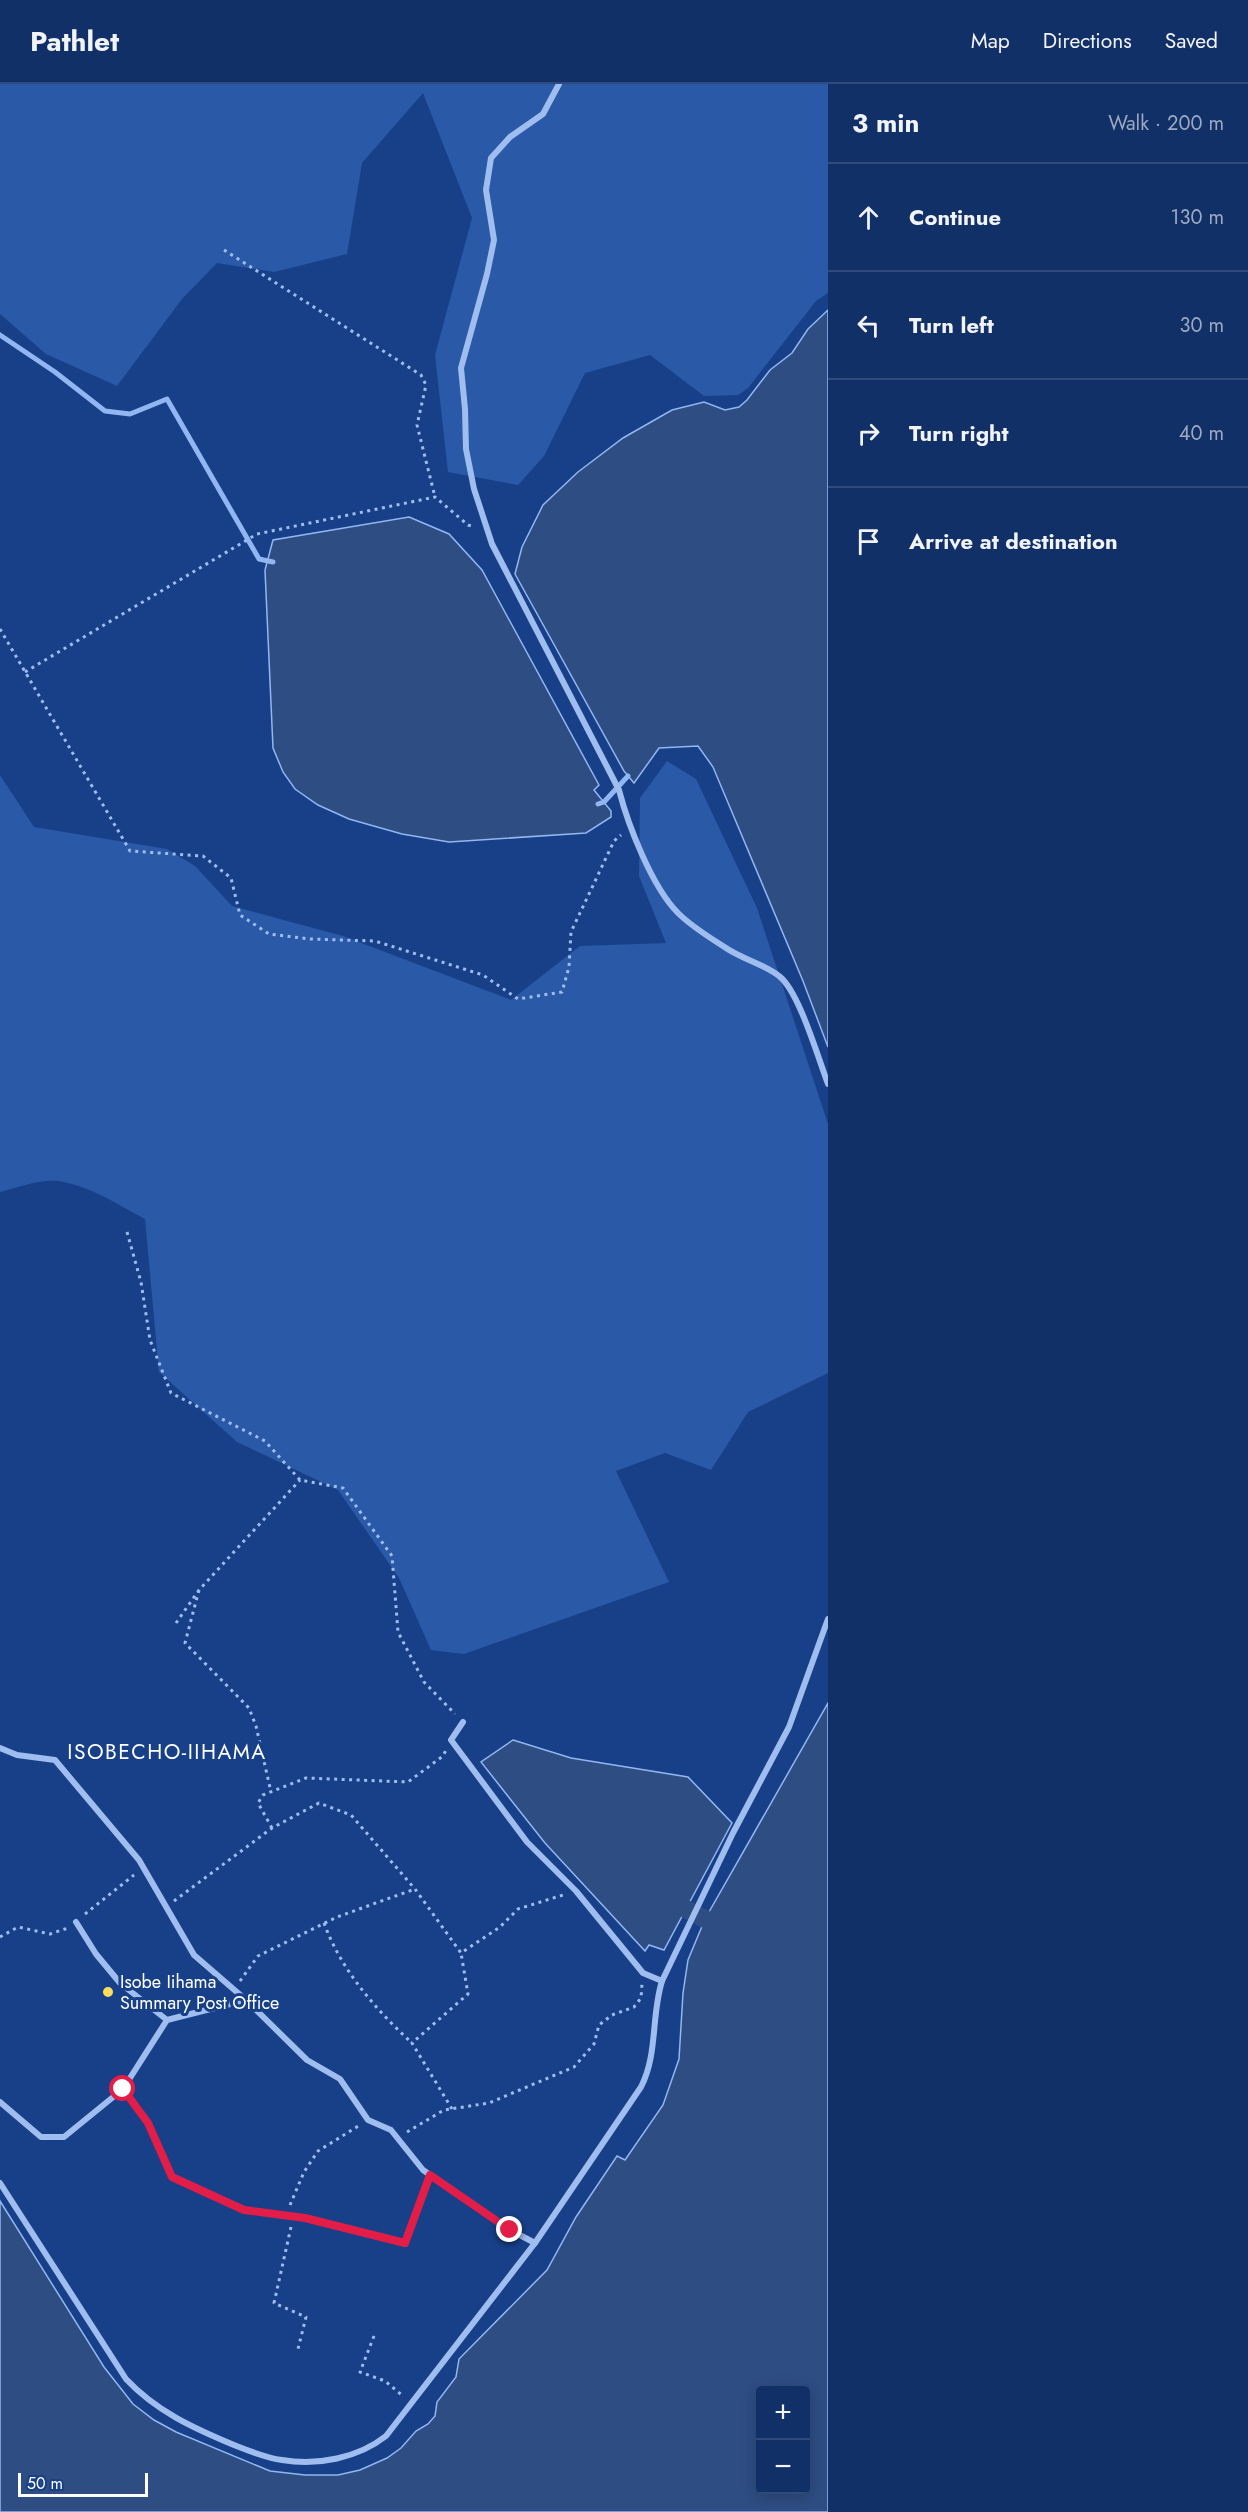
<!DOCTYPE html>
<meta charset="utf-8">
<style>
:root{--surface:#113067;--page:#1e3c70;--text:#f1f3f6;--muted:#9ca9c0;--line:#304b7b}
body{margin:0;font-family:Jost,sans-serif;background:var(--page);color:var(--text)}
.controls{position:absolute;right:18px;bottom:18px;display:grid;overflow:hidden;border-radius:6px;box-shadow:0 3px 15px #0003}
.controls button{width:54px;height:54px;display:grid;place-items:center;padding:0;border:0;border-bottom:2px solid var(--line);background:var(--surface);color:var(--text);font:30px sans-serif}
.scale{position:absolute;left:18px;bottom:15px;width:130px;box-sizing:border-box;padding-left:6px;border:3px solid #fff;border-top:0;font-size:16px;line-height:21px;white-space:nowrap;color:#fff;-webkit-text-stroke:4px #174089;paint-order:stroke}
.stop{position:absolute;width:18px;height:18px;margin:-14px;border:4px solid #e11d48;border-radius:50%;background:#fff}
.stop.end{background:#e11d48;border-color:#fff;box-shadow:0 2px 6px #0008}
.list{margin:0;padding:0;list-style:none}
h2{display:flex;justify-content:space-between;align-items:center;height:78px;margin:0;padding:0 24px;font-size:26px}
h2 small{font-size:20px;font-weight:400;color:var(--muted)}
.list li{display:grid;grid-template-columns:39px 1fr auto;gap:18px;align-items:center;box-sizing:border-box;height:108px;padding:0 24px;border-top:2px solid var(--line)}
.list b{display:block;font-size:22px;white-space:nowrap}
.list em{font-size:20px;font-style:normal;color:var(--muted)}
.icon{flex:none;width:33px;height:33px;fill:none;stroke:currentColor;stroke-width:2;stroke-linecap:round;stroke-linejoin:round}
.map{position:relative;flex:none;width:828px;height:2428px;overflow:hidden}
header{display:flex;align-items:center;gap:36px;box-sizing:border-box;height:84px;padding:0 30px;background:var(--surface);border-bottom:2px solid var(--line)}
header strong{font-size:28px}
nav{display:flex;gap:33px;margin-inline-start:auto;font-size:21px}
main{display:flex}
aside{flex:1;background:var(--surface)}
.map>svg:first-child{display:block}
.green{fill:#2a59a7}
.water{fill:#2e4d83;stroke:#91b6f1;stroke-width:1.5;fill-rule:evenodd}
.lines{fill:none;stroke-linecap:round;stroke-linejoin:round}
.stream{stroke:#91b6f1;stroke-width:5}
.canal{stroke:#2e4d83;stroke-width:18}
.path{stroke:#9fbdee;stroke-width:3;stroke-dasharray:3 4.5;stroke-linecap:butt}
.street{stroke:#9fbdee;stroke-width:6}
.route{stroke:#e11d48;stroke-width:8}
.poi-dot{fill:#ffdc5c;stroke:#174089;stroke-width:2}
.labels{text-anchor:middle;stroke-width:6;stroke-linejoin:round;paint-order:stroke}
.poi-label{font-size:18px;fill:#fff;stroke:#174089;text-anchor:start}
.quarter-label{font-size:21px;letter-spacing:1.5px;fill:#fff;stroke:#174089}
</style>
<header>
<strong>Pathlet</strong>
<nav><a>Map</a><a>Directions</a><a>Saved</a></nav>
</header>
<main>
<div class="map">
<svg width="828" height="2428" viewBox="0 0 828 2428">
<rect width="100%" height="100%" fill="#174089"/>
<!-- green -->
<g class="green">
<polygon points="0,0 828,0 828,209 816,217 748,304 738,311 704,312 650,271 585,289 544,372 518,401 448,388 435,271 472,134 423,9 362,79 347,170 274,188 217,179 182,215 117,302 46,270 0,230"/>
<path d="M667 677 696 695 757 824 828 1040V1289L748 1328 711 1386 665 1369 616 1387 669 1498 464 1570 431 1566 399 1494 338 1406 237 1358 159 1288 145 1135C119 1121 93 1104 64 1098 44 1093 19 1103 0 1108V691L34 743 167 765 195 782 232 822 343 852 511 916 580 862 666 859 639 792 640 714Z"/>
</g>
<!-- water -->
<g class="water">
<polygon points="828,226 828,963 803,897 713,683 698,662 659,664 634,699 624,687 515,490 522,463 543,421 578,388 623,354 672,326 704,318 725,326 739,323 747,316 770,286 792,269 808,245"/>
<polygon points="409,433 449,450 482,486 599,701 594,706 611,727 611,733 586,749 449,758 402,750 349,735 318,721 295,705 283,688 273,664 265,486 273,456"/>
<path d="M828 1619V2428H0V2117L104 2283 133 2320 154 2336 176 2348 270 2387 305 2391H338L360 2386 387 2374 401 2364 416 2347 428 2340 435 2332 437 2318 456 2293 459 2275 547 2186 576 2133 617 2072 625 2076 663 2021 679 1975 683 1909 688 1876 705 1835ZM760 2306H806V2406H760Z"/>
<polygon points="513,1656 571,1674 688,1693 732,1739 664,1866 649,1861 645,1867 545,1759 481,1678"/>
</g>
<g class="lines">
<!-- stream -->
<g class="stream">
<polyline points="0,251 55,288 105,327 130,330 167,315 259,475 273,478"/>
<polyline points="598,720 604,718 628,692"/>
</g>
<!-- canal -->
<polyline class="canal" points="686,1825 705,1835"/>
<!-- path -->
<g class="path">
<polyline points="224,166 421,291 426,301 417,341 435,413"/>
<polyline points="0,545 130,767 203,772 231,794 240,831 269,850 310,855 375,857 483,891 518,915 562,908 569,883 571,848 614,757 621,751"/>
<polyline points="25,588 257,450 435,413 468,441 475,443"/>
<polyline points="127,1148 141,1198 150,1256 171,1309 265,1357 300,1396 343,1404 392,1472 398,1548 424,1598 455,1630"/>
<polyline points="199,1506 185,1559 249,1624 256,1642 271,1708"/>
<polyline points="176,1539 199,1506 300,1396"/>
<polyline points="272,1744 258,1719 263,1711 306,1694 408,1698 443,1672 446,1666"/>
<polyline points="174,1817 272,1744 319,1719 351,1731 415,1805 461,1869 500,1843 518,1825 563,1811"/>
<polyline points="85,1830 134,1791"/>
<path d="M324 1839C341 1886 376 1926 412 1959"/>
<polyline points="0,1853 18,1843 50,1850 68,1844"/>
<polyline points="240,1897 258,1872 337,1833 415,1805"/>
<polyline points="452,2025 412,1959 468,1910 461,1869"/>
<polyline points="407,2048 444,2026 489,2019 574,1983 594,1960 599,1941 612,1931 634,1923 641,1914 642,1900"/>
<polyline points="290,2121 304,2088 318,2067 360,2041"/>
<polyline points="291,2143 274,2219 306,2233 297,2269"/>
<polyline points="374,2252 360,2288 385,2297 403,2312"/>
</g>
<!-- street -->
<g class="street">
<path d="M559 0 543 30 510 53 491 74 486 106 494 156 487 190 461 284 465 325 466 365 474 405 492 460 619 706C628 741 652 803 678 829 692 843 709 853 726 864 742 875 764 880 779 892 799 907 818 974 828 1000"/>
<polyline points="463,1638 451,1656 527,1758 576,1807 643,1889 662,1897"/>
<polyline points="0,1664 17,1671 55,1676 139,1776 194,1871 246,1916 307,1976 340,1995 368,2036 391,2046 423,2086 510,2146 535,2159"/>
<polyline points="76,1838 96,1870 120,1899 167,1936"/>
<polyline points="123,2005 148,2039 172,2093 244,2126 305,2134 405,2159 430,2091"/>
<polyline points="0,2018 41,2053 64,2053 123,2005 167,1936 246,1916"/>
<path d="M0 2099 126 2295C156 2327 193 2344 234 2361 249 2367 266 2374 282 2376 318 2382 358 2374 386 2352L535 2159 641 2003C658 1970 651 1932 662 1897L733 1749 789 1643 828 1535"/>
</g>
</g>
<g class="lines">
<!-- route -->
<polyline class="route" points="123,2005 148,2039 172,2093 244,2126 305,2134 405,2159 430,2091 510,2146"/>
</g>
<!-- markers -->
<circle class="poi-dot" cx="108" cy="1908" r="6"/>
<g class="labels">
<!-- poi labels -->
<g class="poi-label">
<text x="120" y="1904">Isobe Iihama<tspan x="120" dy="21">Summary Post Office</tspan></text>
</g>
<!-- quarter labels -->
<g class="quarter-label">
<text x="167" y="1675">ISOBECHO-IIHAMA</text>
</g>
</g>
</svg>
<div class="controls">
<button>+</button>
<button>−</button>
</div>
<div class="scale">50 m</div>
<div class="stop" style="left:123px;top:2005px"></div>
<div class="stop end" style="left:510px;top:2146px"></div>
</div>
<aside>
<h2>3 min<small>Walk · 200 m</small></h2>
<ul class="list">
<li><svg class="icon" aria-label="ahead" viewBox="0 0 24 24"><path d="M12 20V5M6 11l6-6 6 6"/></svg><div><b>Continue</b></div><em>130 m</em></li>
<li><svg class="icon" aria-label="left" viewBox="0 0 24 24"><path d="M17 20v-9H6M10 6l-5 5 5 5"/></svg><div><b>Turn left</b></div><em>30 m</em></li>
<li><svg class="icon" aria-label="right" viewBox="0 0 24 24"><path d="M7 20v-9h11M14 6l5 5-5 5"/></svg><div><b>Turn right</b></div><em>40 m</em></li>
<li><svg class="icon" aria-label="arrive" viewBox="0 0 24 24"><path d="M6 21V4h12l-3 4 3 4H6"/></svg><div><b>Arrive at destination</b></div></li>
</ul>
</aside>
</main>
